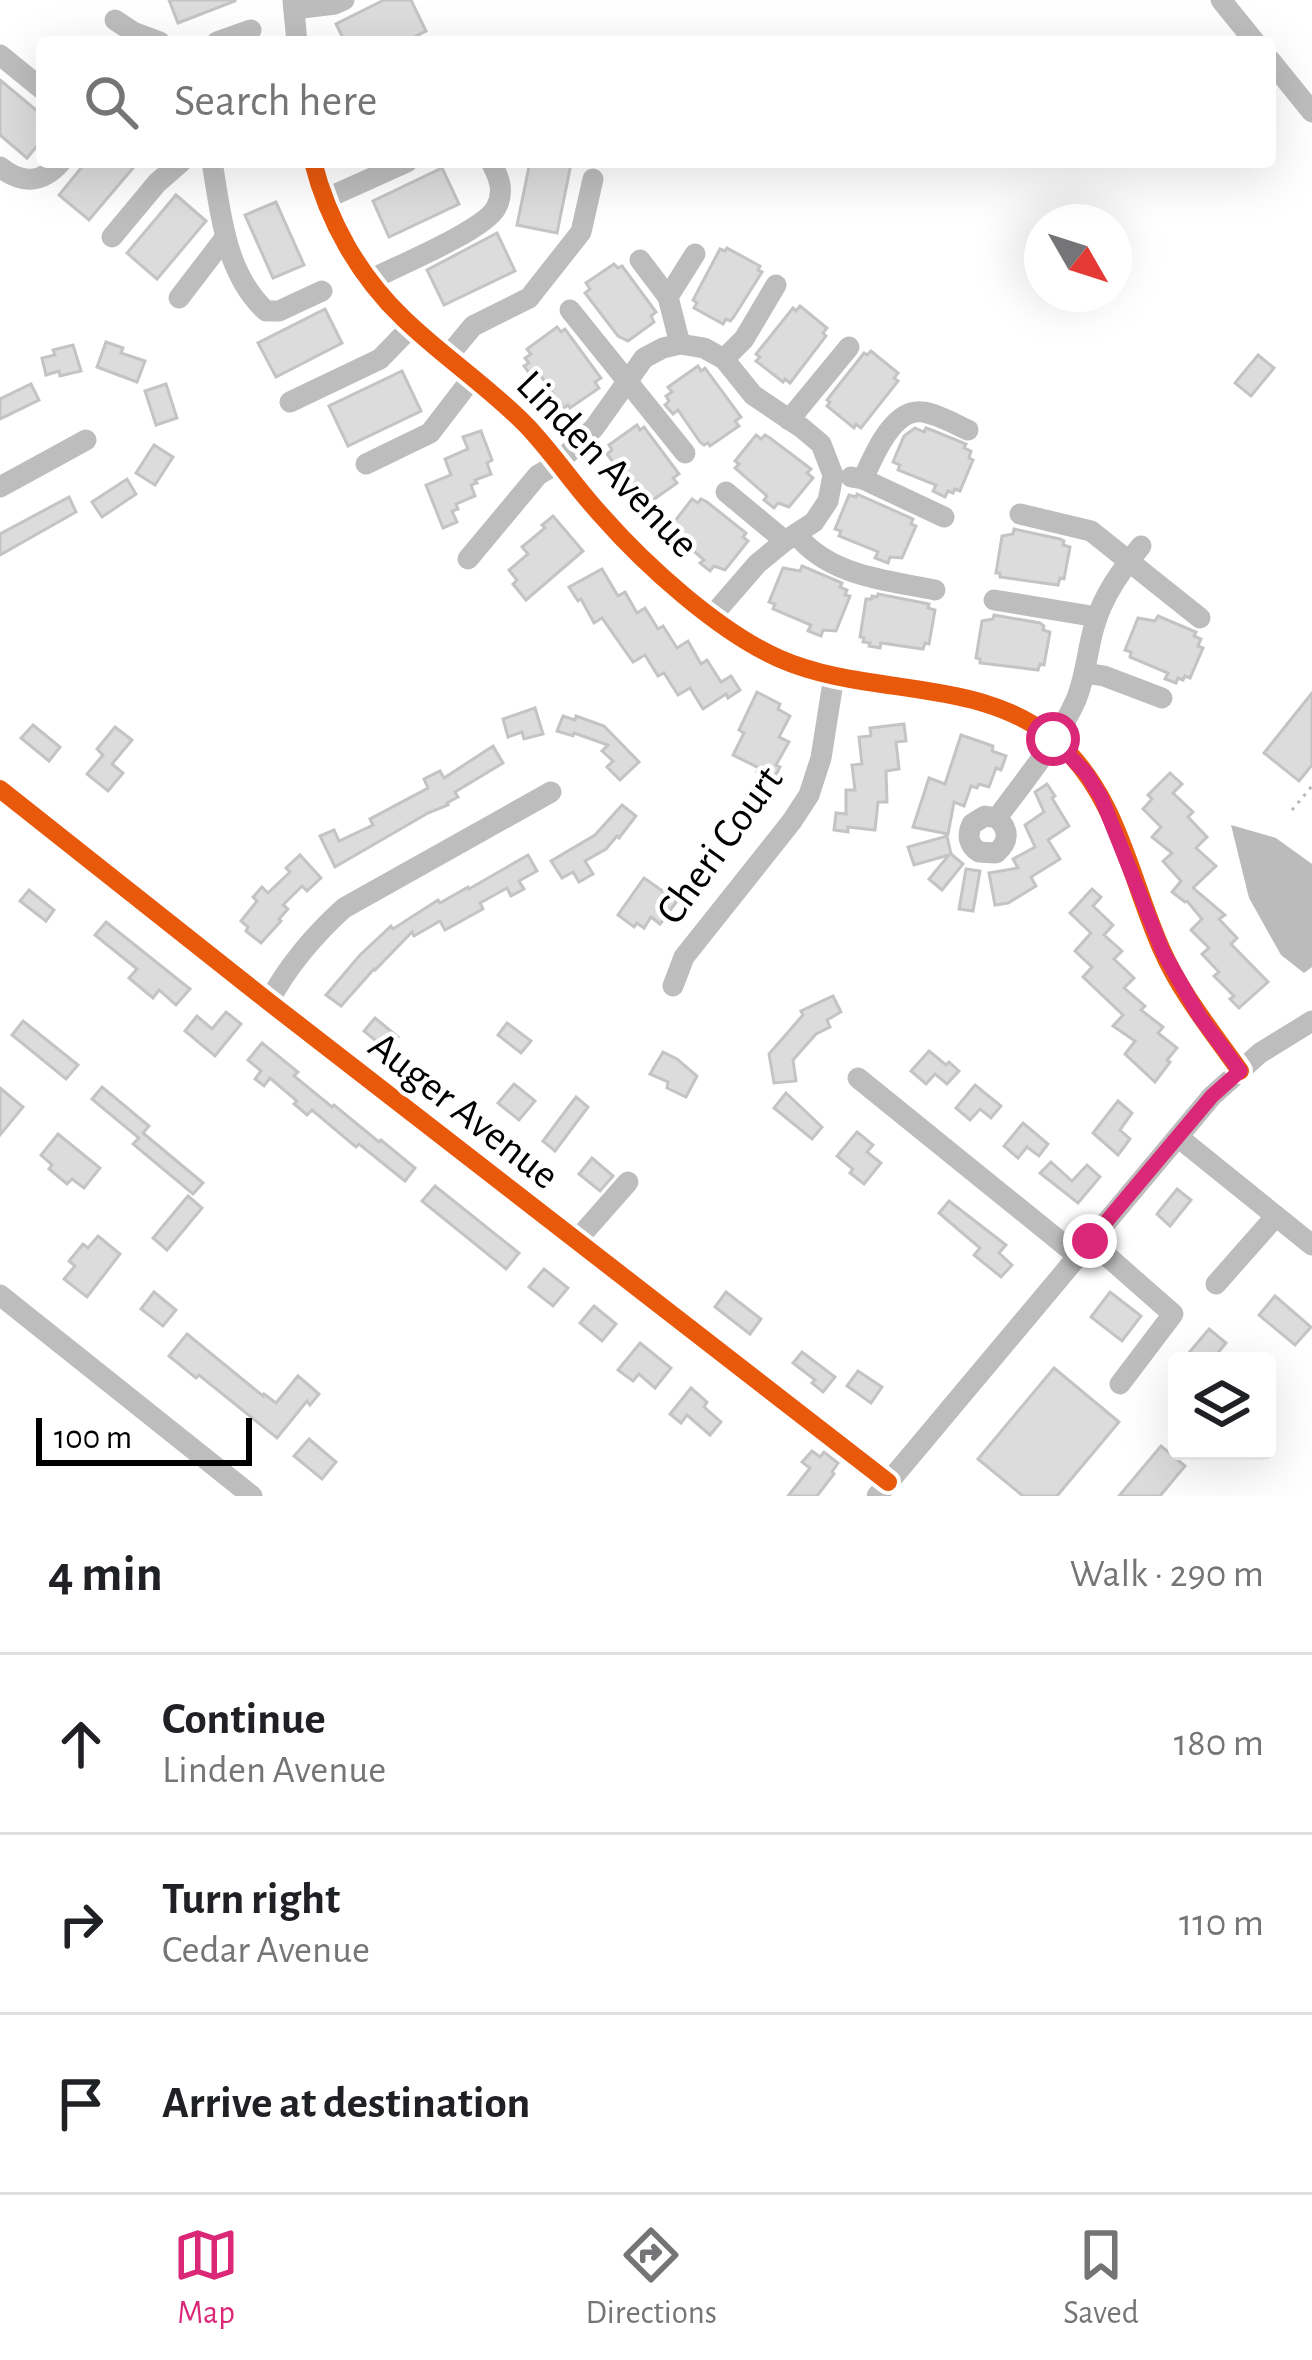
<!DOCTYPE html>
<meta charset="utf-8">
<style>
:root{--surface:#fff;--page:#f6f6f6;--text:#202124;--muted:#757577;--line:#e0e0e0;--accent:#db2777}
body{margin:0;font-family:"Alegreya Sans",sans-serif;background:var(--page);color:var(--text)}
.controls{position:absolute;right:36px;bottom:36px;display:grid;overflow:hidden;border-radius:12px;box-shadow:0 12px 48px #0002}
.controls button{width:108px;height:108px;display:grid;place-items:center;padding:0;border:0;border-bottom:3px solid var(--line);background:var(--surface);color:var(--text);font:60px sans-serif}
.compass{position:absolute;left:1024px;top:204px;width:108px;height:108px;border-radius:50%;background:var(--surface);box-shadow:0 12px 48px #0002;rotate:129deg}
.scale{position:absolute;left:36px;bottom:30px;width:216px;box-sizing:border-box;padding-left:12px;border:6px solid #000;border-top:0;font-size:33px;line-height:42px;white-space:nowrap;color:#000;-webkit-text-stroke:9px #fff;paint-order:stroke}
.stop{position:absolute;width:36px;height:36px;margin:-27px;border:9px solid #db2777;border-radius:50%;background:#fff}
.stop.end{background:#db2777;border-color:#fff;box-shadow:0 3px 12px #0008}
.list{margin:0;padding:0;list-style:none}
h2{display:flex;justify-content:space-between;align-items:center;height:156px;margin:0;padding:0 48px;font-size:51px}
h2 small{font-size:39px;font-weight:400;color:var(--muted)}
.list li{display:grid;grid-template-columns:78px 1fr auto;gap:36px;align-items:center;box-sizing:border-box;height:180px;padding:0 48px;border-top:3px solid var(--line)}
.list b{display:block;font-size:45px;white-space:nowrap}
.list p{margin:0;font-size:39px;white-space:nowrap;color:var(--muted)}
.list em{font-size:39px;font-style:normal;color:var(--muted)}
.icon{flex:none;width:66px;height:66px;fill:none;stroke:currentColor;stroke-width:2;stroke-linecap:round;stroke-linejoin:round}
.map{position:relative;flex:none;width:1312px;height:1496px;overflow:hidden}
.search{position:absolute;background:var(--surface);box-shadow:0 12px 48px #0002;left:36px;right:36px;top:36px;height:132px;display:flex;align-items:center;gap:30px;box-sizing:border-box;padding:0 42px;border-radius:12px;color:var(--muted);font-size:45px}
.sheet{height:696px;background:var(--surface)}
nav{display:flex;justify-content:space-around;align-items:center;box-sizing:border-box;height:168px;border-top:3px solid var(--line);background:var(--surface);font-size:33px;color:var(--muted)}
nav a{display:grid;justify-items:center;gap:6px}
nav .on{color:var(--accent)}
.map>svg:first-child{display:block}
.water{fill:#bbb}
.building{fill:#dcdcdc;stroke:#c4c4c4;stroke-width:3}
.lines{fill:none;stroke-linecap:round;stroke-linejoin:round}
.path{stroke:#b8b8b8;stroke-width:3;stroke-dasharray:3 6;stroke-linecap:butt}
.minor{stroke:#bdbdbd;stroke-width:21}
.cycleway-casing{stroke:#fff;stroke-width:26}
.cycleway{stroke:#e8590c;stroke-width:18}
.route{stroke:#db2777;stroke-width:15}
.labels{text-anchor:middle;stroke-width:9;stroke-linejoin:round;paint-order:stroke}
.street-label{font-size:42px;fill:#000;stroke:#fff}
</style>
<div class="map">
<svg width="1312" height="1496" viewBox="0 0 1312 1496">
<rect width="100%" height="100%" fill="#fff"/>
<!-- water -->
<polygon class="water" points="1231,825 1276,838 1312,864 1312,967 1304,973 1281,955 1249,898"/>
<!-- building -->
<g class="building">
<polygon points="169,0 235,0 235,1 178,23"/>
<polygon points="384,0 411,0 426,31 404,42 345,42 336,24"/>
<polygon points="0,80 42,115 42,140 27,158 0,135"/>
<polygon points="86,162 138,162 89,220 59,195"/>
<polygon points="530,162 571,164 557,233 517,225"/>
<polygon points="442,168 459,204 389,237 373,201"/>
<polygon points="176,195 206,221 157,279 127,253"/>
<polygon points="276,202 304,265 273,278 245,215"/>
<polygon points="497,233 515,271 444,305 427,270"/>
<polygon points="727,248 760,266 758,270 762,272 733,318 730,321 726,319 723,324 694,308 697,303 693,300 720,249 725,251"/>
<polygon points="614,264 618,268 622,266 656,312 651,316 654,322 628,341 618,336 585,293 590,289 586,283"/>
<polygon points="800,306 827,328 823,333 826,336 790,383 785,379 783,382 756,361 760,357 756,354 793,308 796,311"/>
<polygon points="325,309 342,343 276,377 258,343"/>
<polygon points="557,327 561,332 565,329 601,378 595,382 599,388 570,408 568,405 564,408 561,403 555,407 549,398 554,395 538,372 532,377 524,366 529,363 525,358 531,354 527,349"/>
<polygon points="106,342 123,348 121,353 145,361 137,382 97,367"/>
<polygon points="73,345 81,371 60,376 59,371 46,375 42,358 55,355 53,350"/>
<polygon points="871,351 898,373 894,378 898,381 861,428 856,424 854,428 827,406 830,402 827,400 864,353 867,355"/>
<polygon points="1258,355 1274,368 1251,396 1235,383"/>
<polygon points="698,366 701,371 705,368 741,417 735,421 739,426 710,446 708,443 704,445 700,442 678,410 673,414 665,405 669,401 666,396 672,392 668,387"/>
<polygon points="402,371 421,411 348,446 329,406"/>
<polygon points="31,384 39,400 0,419 0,399"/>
<polygon points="166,384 177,418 156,425 145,391"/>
<polygon points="637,425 640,430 644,427 679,474 673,478 677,483 650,502 640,498 607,454 612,450 609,445"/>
<polygon points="915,428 924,432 926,428 934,431 966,444 964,448 971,451 969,458 973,460 960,491 955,489 953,493 948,491 945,497 933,491 936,485 898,470 900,465 893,462 904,436"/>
<polygon points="481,431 492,460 487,463 491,474 475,480 477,483 471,485 475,496 456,504 458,509 452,511 457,522 443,528 426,485 451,475 445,459 468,449 463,437"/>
<polygon points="756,435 761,439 765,435 770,438 811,469 807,473 813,478 789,507 778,503 774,508 764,500 767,496 735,468 739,464 735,461"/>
<polygon points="154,445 173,457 155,485 136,473"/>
<polygon points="127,479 136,494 102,517 92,502"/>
<polygon points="857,494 913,519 911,524 916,526 902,558 890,557 888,563 875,558 878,552 874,550 839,536 841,531 835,529 849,495 856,497"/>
<polygon points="69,497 76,512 0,555 0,534"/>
<polygon points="692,499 698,503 701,499 707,502 746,533 743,537 748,541 725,570 714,566 710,571 700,563 704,560 671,531 675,527 672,525"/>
<polygon points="553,516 583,551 526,600 513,584 517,580 509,570 528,554 522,547 545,528 542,525"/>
<polygon points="1014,529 1060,539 1064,541 1063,545 1070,547 1064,579 1060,578 1058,585 1000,577 1000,573 996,573 1002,536 1013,534"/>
<polygon points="802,566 842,583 840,587 847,590 845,595 850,596 836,631 823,630 821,636 808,631 811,625 773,609 775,604 769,602 783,568 800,571"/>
<polygon points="602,569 618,596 625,592 637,613 645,608 658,629 663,626 677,648 688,641 701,664 707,660 721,682 731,676 740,690 728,698 726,694 703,709 690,688 678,695 664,673 658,676 645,655 633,662 602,618 594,623 581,599 578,601 569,587"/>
<polygon points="878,594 929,604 928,608 935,610 929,644 925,643 923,649 881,643 880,648 869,646 870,643 863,642 864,638 860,637 866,599 872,599 872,596 877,597"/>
<polygon points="994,615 1040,623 1044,626 1043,630 1050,632 1044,665 1040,664 1038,670 980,663 980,659 976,658 982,621 993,619"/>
<polygon points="1158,616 1196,632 1194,636 1201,639 1198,646 1203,648 1190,678 1185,676 1183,680 1178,678 1176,683 1165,679 1168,673 1130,657 1131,652 1125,650 1138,618 1155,621"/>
<polygon points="757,692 780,704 778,709 790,716 779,737 789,742 776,765 780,767 773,781 757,772 759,768 733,755 744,733 739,730"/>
<polygon points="1312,693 1312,765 1299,781 1264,753"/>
<polygon points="535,708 543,734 524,739 522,732 508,737 503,719"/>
<polygon points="563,716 575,720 576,716 604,726 639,762 620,780 607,767 613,761 602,751 608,745 574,733 573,736 557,731"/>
<polygon points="904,724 906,741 896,742 899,769 886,771 887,802 878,802 875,830 848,827 848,832 834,830 836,813 846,814 846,790 855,790 852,765 862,764 859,737 871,736 870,728"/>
<polygon points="33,725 60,747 49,761 21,738"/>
<polygon points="115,727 132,740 112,764 123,773 108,791 87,774 103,755 97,749"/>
<polygon points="961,735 993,746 992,751 1006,756 1001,770 996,768 989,787 979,784 977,788 971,786 964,806 954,802 948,834 913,827 929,778 945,784"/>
<polygon points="493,746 503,763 455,792 458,797 447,803 448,805 428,813 335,867 320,836 334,830 339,841 373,825 370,819 428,788 424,779 440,771 444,778"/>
<polygon points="1170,773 1182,784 1173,793 1193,812 1188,817 1207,837 1196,848 1216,866 1193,888 1225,915 1219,919 1237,938 1231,944 1268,982 1239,1008 1230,999 1234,996 1214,976 1219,972 1202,954 1209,948 1191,930 1202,919 1187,901 1185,902 1172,892 1181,881 1163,861 1172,853 1152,837 1161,827 1143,809 1152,799 1148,795"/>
<polygon points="1047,784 1055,796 1052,798 1069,826 1048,840 1060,859 1031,877 1036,886 1008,903 995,905 989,873 1018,868 1013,859 1035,847 1025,825 1044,812 1035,792"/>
<polygon points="622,805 636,816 619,838 617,836 606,849 585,861 593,874 579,882 573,872 562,878 551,861 595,835"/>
<polygon points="947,836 951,854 963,864 942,890 929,879 949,855 914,865 908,847"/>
<polygon points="300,855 321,878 307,891 302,886 283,905 288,909 279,919 281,921 261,943 246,931 248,927 241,921 257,901 253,897 262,887 268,893 290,872 286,868"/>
<polygon points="528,855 537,871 519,881 524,889 511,896 507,888 480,903 483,909 445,930 440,921 414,936 412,932 375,970 374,969 341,1006 326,995 360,955 391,926 393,929 438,900 440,903 468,887 469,889"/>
<polygon points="966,869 980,871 973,911 959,909"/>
<polygon points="644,878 677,901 660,924 651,917 644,928 637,923 634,927 618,915"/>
<polygon points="1092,889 1101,897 1093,906 1113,925 1104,935 1122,951 1114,959 1134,978 1124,988 1145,1006 1141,1010 1163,1027 1158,1033 1177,1048 1167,1060 1170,1062 1155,1082 1125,1054 1135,1041 1113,1026 1123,1015 1083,977 1092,967 1075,951 1091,933 1070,913"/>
<polygon points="29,890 54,910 46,921 20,901"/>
<polygon points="106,922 190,989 176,1005 159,990 153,998 129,978 137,969 95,935"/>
<polygon points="833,996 841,1012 827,1020 830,1027 816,1034 793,1060 796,1081 774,1083 769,1054 803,1015 801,1011"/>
<polygon points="226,1012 241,1024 215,1056 185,1031 197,1016 212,1029"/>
<polygon points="375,1018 398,1037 387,1050 364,1031"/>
<polygon points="23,1021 78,1065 66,1079 12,1035"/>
<polygon points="507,1023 531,1041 521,1053 498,1035"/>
<polygon points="262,1043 298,1072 294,1076 332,1107 334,1105 379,1142 381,1140 415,1168 405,1181 359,1144 356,1147 312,1110 307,1115 294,1104 297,1101 270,1078 264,1086 255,1079 261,1071 248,1060"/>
<polygon points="929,1051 946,1065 949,1062 959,1071 947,1084 935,1074 926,1084 911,1071"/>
<polygon points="663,1052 677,1059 697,1076 686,1097 667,1088 668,1082 650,1074"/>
<polygon points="514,1084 535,1101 519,1120 498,1103"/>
<polygon points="975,1085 1001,1106 991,1118 980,1109 970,1120 956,1108"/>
<polygon points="102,1087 149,1126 143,1133 203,1183 193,1194 133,1144 139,1138 92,1099"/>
<polygon points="0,1088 23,1107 0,1135"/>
<polygon points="786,1093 822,1127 812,1139 774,1108"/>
<polygon points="576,1097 588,1107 555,1151 543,1141"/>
<polygon points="1118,1101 1132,1113 1120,1130 1130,1139 1118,1155 1093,1133"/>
<polygon points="1023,1123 1048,1144 1039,1156 1027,1147 1018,1158 1004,1146"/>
<polygon points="857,1132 873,1145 867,1152 881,1163 864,1184 850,1173 853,1169 837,1156"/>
<polygon points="58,1134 100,1168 84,1188 72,1179 67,1184 49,1169 52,1165 41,1155"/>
<polygon points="592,1158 613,1176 600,1191 579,1174"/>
<polygon points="1051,1162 1072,1181 1087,1165 1100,1177 1078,1203 1040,1173"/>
<polygon points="435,1186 519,1253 506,1269 422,1201"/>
<polygon points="1177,1189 1191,1200 1170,1226 1157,1214"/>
<polygon points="188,1196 202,1208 167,1250 153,1238"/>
<polygon points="949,1201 1006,1245 999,1253 1012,1265 1001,1277 974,1255 980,1248 939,1213"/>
<polygon points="98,1236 120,1254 87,1297 64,1279 75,1266 69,1261 83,1244 88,1248"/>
<polygon points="544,1269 568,1288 553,1306 529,1287"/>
<polygon points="154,1292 176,1310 163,1326 141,1309"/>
<polygon points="726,1292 761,1319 750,1334 715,1307"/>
<polygon points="1110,1292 1141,1316 1122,1341 1091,1317"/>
<polygon points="1275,1296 1311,1327 1295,1345 1259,1315"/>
<polygon points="594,1306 616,1324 602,1341 580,1323"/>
<polygon points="1209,1329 1226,1343 1211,1361 1182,1361"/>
<polygon points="187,1334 263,1396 264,1394 276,1403 298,1376 319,1394 310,1405 307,1401 277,1438 199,1375 196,1378 169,1356"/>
<polygon points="640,1343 671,1368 655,1388 639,1374 633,1381 618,1370"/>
<polygon points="802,1352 835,1377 823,1392 812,1383 815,1380 793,1363"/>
<polygon points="1054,1368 1119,1422 1057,1496 1023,1496 978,1459"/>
<polygon points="858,1371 882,1387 871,1403 847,1386"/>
<polygon points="691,1388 707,1402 704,1407 721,1422 710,1435 687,1415 681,1423 670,1414"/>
<polygon points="309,1439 336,1462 322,1479 294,1456"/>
<polygon points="1161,1446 1185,1466 1160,1496 1119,1496"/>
<polygon points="812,1451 820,1457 824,1452 838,1463 832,1472 834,1474 817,1496 788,1496 810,1468 802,1462"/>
</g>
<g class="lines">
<!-- path -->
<polyline class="path" points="1292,810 1312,786"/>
<!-- minor -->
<g class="minor">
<polyline points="1221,0 1255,42"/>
<polyline points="293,1 297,42"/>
<polyline points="294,9 335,4 344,0"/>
<polyline points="115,20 133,32 160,42"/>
<polyline points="217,42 251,30"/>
<polyline points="0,55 42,89"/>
<polyline points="1270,60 1312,112"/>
<path d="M212 162C221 214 225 273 266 311H279L322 291"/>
<path d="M313 162C328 221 359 276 403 318 442 356 488 386 526 425 553 453 575 487 602 516 646 566 718 631 778 658 867 698 977 675 1055 740 1117 792 1130 878 1161 948 1181 994 1212 1031 1240 1071"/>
<path d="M0 167C22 185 43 183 61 162"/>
<polyline points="325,199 407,162"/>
<polyline points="112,237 157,183 181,162"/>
<polyline points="640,260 668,297"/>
<path d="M370 280C397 266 483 231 496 208 505 191 499 177 491 162"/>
<polyline points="179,298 225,238"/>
<polyline points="570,310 685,453"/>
<polyline points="680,344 668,297 695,254"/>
<polyline points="448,356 473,326 529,298 581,232 593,179"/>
<polyline points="724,359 744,339 776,285"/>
<polyline points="290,402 380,359 412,326"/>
<polyline points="789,420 849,347"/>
<polyline points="366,464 430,433 473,377"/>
<polyline points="851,477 863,479 944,517"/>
<path d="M863 479C873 457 893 407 923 412 938 414 954 424 968 430"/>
<polyline points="0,487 86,440"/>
<polyline points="726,492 785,541"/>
<polyline points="1020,514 1091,531 1200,618"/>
<path d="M796 534C829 576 886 580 935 590"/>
<polyline points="468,559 538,475 557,464 594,428 644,358 663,348 680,344 704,348 724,359 753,395 802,428 821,444 833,475 828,501 814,522 785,541 757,564 712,616"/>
<polyline points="994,600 1097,617"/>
<polyline points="1085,673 1104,676 1162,698"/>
<polyline points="0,789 269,1002 888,1482"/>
<path d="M997 818 985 816 972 824C967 835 968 845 979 852L996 853C1009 842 1010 830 997 818 1024 781 1057 742 1076 700 1086 676 1087 651 1094 627 1103 595 1121 571 1141 546"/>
<polyline points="673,986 684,957 792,821 809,795 821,758 834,676"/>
<path d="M269 1002C286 968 315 934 344 908L551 792"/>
<polyline points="858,1078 1078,1256"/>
<polyline points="1178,1137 1312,1245"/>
<polyline points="576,1241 628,1182"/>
<polyline points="1090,1241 1173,1314 1120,1384"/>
<polyline points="1216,1284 1276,1216"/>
<polyline points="0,1295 252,1496"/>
<polyline points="877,1496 1212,1096 1260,1053 1312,1021"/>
</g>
<defs>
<g id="cycleway">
<path d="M313 162C328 221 359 276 403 318 442 356 488 386 526 425 553 453 575 487 602 516 646 566 718 631 778 658 867 698 977 675 1055 740 1117 792 1130 878 1161 948 1181 994 1212 1031 1240 1071"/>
<polyline points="0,789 269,1002 888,1482"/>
</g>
</defs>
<!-- cycleway casing -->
<use href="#cycleway" class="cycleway-casing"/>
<!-- cycleway -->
<use href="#cycleway" class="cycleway"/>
</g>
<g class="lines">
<!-- route -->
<polyline class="route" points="1053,739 1086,773 1101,797 1163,952 1200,1017 1240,1071 1212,1096 1090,1241"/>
</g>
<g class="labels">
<!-- street labels -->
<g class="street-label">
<text transform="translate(609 463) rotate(46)" y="15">Linden Avenue</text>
<text transform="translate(718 844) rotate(-54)" y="15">Cheri Court</text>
<text transform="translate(465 1109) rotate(38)" y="15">Auger Avenue</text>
</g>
</g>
</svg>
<div class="controls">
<button><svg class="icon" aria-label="layers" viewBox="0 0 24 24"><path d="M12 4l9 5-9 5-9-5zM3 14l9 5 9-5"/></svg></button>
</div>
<svg class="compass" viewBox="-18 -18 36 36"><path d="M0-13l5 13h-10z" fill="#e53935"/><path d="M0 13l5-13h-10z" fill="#757577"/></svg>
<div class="scale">100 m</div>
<div class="stop" style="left:1053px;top:739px"></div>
<div class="stop end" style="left:1090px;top:1241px"></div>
<div class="search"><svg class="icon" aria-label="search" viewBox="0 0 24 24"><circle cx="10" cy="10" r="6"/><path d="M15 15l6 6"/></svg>Search here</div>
</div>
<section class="sheet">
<h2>4 min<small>Walk · 290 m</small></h2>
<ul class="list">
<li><svg class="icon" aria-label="ahead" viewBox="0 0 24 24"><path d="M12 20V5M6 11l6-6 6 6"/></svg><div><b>Continue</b><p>Linden Avenue</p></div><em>180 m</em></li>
<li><svg class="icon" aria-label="right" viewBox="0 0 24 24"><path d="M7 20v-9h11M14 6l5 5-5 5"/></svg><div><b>Turn right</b><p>Cedar Avenue</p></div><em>110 m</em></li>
<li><svg class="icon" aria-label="arrive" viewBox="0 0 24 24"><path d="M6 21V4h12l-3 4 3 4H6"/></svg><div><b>Arrive at destination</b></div></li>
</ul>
</section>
<nav>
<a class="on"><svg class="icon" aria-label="map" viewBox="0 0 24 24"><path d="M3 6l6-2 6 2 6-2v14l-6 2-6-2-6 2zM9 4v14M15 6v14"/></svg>Map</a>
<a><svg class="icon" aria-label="directions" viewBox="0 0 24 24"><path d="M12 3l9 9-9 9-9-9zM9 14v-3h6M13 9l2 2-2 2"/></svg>Directions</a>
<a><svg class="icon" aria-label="saved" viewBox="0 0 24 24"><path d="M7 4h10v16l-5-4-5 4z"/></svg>Saved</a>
</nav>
